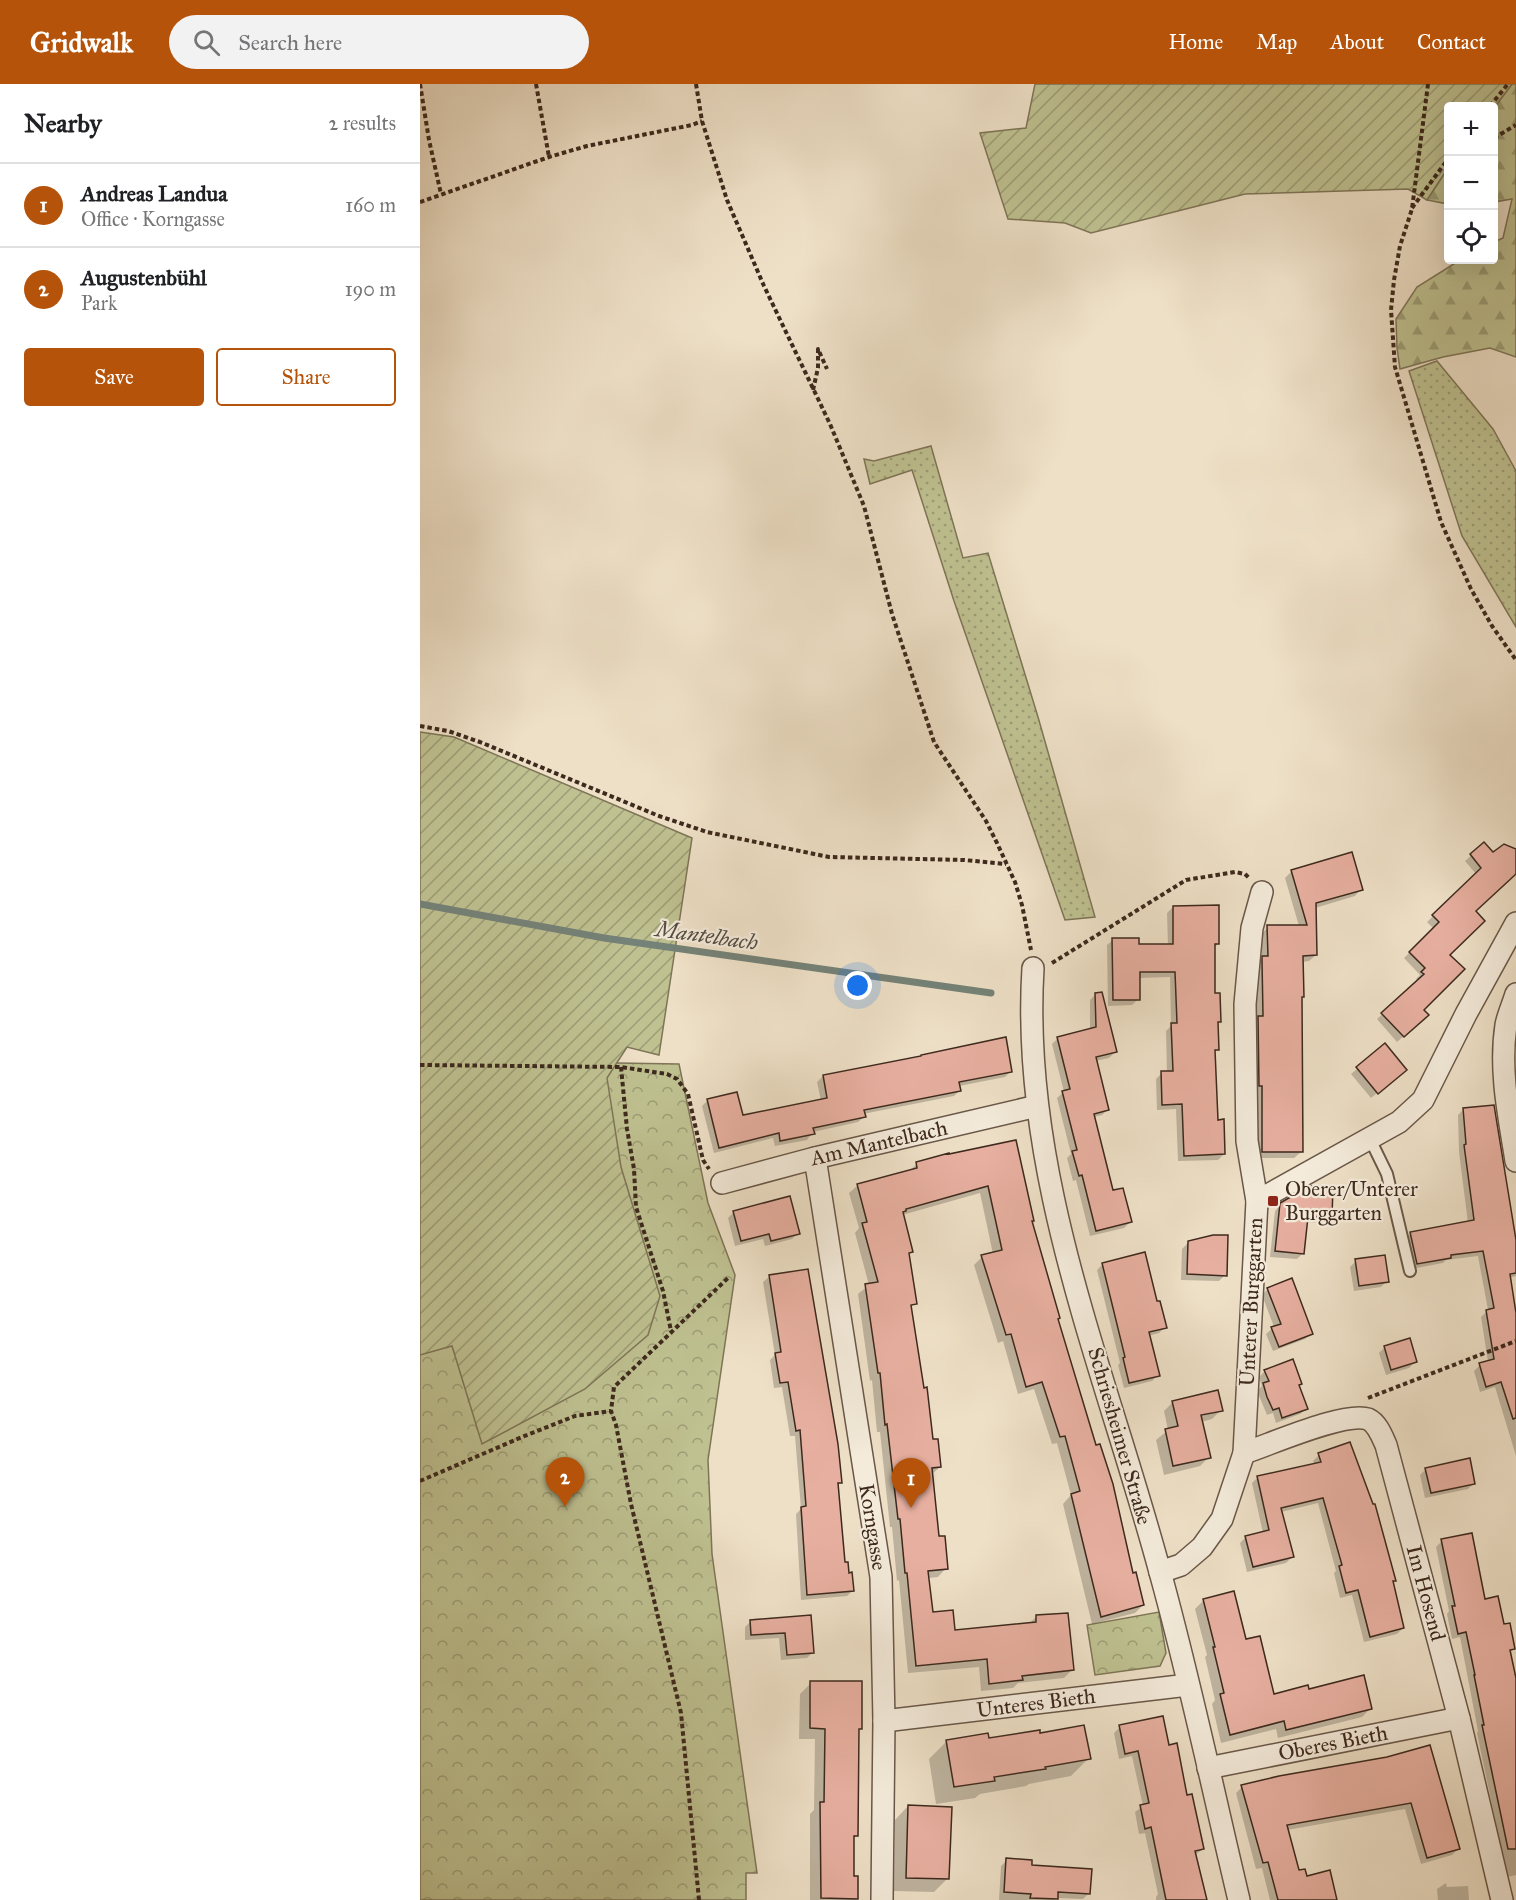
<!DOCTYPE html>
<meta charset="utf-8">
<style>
:root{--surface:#fff;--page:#f2f2f2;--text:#202124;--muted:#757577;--line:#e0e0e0;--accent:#b45309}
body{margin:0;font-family:"IM FELL Great Primer",serif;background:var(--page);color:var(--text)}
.controls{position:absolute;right:18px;top:18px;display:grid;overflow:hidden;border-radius:6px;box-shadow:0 6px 24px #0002}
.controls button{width:54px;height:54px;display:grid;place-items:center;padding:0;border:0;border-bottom:2px solid var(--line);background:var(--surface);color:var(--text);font:30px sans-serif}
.you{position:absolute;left:438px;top:902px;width:21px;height:21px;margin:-15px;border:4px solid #fff;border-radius:50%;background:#1a73e8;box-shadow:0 0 0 9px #1a73e833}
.badge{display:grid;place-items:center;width:39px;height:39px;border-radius:50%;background:var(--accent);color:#fff;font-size:20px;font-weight:700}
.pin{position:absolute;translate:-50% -50px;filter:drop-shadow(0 2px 3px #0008)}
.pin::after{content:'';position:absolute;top:32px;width:21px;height:18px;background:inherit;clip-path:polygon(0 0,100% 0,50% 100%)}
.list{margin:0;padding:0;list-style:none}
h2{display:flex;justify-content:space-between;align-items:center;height:78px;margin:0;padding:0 24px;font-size:26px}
h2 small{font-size:20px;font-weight:400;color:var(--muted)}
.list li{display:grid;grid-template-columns:39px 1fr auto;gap:18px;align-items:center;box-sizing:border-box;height:84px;padding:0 24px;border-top:2px solid var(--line)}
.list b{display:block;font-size:22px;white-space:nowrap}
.list p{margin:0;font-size:20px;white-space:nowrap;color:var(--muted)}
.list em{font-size:20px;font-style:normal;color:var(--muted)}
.actions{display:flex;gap:12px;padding:18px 24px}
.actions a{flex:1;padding:14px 0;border:2px solid var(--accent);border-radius:6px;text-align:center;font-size:21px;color:var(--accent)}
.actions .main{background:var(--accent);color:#fff}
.icon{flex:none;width:33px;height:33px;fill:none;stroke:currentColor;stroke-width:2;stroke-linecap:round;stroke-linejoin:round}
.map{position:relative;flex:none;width:1096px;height:1816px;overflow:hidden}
header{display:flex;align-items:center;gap:36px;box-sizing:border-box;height:84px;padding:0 30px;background:var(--accent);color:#fff}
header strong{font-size:28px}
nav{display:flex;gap:33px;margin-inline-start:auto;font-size:21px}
.search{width:420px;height:54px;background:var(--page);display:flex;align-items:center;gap:15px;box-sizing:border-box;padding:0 21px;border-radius:33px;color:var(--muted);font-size:22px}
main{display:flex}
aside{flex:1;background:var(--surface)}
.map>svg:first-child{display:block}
.grass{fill:url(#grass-dots);stroke:#7e7557;stroke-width:1.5}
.forest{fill:url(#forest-firs);stroke:#7e7557;stroke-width:1.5}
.park{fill:url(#park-crowns);stroke:#7e7557;stroke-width:1.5}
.garden{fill:url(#garden-furrows);stroke:#7e7557;stroke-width:1.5}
.shadow{fill:#0003}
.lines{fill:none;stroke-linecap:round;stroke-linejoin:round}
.stream{stroke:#748278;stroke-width:7}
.building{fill:#e7afa0;stroke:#3d291d;stroke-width:1.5}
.service-casing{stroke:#695748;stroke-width:14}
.minor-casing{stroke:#695748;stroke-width:24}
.path{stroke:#3d291d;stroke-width:4;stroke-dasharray:4.5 3;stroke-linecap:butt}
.service{stroke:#f4ebdb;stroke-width:10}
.minor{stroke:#f4ebdb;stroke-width:21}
.poi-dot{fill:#8f2418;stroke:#f4ebdb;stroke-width:2}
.labels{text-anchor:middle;stroke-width:4.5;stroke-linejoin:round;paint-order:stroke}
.street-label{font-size:21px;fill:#3d291d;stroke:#f4ebdb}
.poi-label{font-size:21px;fill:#3d291d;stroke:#f4ebdb;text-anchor:start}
.water-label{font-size:22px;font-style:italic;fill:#544e43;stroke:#f4ebdb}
</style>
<header>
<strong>Gridwalk</strong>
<div class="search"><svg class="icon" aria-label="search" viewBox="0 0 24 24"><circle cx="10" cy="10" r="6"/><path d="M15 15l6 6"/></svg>Search here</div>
<nav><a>Home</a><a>Map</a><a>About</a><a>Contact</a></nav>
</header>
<main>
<aside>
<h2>Nearby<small>2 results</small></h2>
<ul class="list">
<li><span class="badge">1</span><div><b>Andreas Landua</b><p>Office · Korngasse</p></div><em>160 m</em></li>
<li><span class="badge">2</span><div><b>Augustenbühl</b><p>Park</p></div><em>190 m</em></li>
</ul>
<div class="actions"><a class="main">Save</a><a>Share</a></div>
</aside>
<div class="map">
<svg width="1096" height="1816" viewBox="0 0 1096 1816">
<defs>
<pattern id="grass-dots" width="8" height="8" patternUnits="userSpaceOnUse" patternTransform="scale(1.5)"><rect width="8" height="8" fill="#bfc191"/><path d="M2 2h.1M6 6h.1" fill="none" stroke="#9c9d76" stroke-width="1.8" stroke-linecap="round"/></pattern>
<pattern id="forest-firs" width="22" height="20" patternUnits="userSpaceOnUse" patternTransform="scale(1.5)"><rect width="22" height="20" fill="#bfc191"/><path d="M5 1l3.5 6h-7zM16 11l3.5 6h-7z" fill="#9c9d76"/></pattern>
<pattern id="park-crowns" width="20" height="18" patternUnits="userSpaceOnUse" patternTransform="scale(1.5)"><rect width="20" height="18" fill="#bfc191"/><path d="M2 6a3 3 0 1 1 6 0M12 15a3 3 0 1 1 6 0" fill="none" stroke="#9c9d76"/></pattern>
<pattern id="garden-furrows" width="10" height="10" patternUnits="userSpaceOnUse" patternTransform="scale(1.5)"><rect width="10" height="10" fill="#bfc191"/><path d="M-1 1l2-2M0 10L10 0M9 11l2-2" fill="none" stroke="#9c9d76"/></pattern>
</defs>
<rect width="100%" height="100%" fill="#eee0c7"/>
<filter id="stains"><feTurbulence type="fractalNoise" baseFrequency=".00333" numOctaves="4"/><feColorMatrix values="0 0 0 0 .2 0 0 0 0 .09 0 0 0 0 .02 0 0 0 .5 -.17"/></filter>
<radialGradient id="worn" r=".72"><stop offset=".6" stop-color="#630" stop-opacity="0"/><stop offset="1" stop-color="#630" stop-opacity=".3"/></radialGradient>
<!-- grass -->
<g class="grass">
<polygon points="1017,277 1073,345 1096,387 1096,543 1042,452 989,287"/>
<polygon points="511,362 543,474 568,469 618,633 675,833 645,836 534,517 492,386 450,400 444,375 454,377"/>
</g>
<!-- forest -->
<g class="forest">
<polygon points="1092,0 1096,0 1096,273 1070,264 1023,273 980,285 977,264 976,235 997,203 1040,176 1074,176 1074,158 1083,154 1092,115 1074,118 1074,24"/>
<polygon points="1028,84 1028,120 1007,116"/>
</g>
<!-- park -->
<g class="park">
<polygon points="0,976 259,980 288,1119 315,1191 288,1376 292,1470 337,1789 326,1789 326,1816 0,1816"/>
<polygon points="739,1528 746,1569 740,1582 675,1591 667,1541"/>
</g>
<!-- garden -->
<g class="garden">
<polygon points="615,0 1092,0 1074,24 1028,22 1028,84 1007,116 988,105 825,110 671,149 645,139 588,135 560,49 606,44"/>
<polygon points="0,648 34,653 272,754 239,971 207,963 187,994 201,1083 240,1212 228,1251 165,1305 62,1360 32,1262 0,1271"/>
</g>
<!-- shadow -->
<g class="shadow">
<polygon points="1064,760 1073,770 1096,767 1096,780 1054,827 1028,871 1002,926 1001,937 977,958 957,935 999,897 996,895 1000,891 984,874 1014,845 1007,838 1056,790 1045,777"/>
<polygon points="872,787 941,805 935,812 895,824 896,871 889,877 882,878 881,1068 874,1074 836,1074 832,940 837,935 836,881 842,875 841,850 848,843 879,842 865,794"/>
<polygon points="753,823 798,860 793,864 793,911 800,937 796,941 797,965 794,969 796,1037 804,1070 798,1076 758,1077 756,1025 737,1026 736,995 742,989 747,989 746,947 751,942 750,893 718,894 718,915 712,921 688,922 687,861 693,856 718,862 748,862 747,829"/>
<polygon points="676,910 695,968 689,974 675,977 688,1025 682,1031 674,1033 692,1108 710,1138 704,1144 670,1152 656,1096 653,1097 647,1074 651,1070 637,1014 644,1008 632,960 638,954 670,946 670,916"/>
<polygon points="965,961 979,991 951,1014 931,990"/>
<polygon points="591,987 585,993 539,1002 540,1006 534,1012 443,1030 444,1033 438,1038 393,1048 387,1056 355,1062 353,1054 294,1069 282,1022 288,1016 322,1033 401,1017 397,998 403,992"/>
<polygon points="1044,1025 1096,1165 1096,1192 1089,1194 1096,1238 1096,1372 1075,1303 1060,1308 1054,1287 1060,1281 1068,1278 1061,1233 1068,1226 1058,1172 1026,1176 1023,1179 991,1185 985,1155 991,1149 1048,1139 1039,1068 1038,1031"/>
<polygon points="595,1058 611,1138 636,1236 723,1521 715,1529 672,1540 643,1420 651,1411 637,1359 632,1360 614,1305 598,1310 583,1257 578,1259 554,1181 562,1173 573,1170 560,1109 482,1131 491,1167 488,1171 495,1219 490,1224 512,1357 520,1383 511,1391 518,1454 526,1484 518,1493 508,1494 511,1530 534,1548 609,1540 616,1533 652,1586 644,1594 598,1599 593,1604 561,1607 559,1583 488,1589 479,1496 477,1497 472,1443 470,1443 460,1348 457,1348 452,1296 450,1297 438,1210 449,1201 435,1149 439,1144 429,1109 438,1101 489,1087 497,1080"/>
<polygon points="861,1120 911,1133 905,1139 886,1138 883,1169 877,1175 850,1173 855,1127"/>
<polygon points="314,1128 378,1149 372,1155 345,1162 343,1155 315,1162 308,1134"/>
<polygon points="768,1159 805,1191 799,1197 761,1196 762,1165"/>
<polygon points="936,1177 967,1197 961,1203 934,1207 930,1183"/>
<polygon points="683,1180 736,1219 745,1243 739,1249 728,1252 738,1291 732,1297 704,1304 698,1281 700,1279 677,1186"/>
<polygon points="349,1193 420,1398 417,1401 424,1480 433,1506 427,1512 381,1516 376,1430 381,1425 375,1352 370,1352 362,1303 354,1304 350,1276 355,1271 343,1198"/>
<polygon points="848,1205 891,1249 885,1255 853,1267 846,1250 854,1243 842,1211"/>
<polygon points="965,1263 995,1278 989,1284 966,1291 959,1269"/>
<polygon points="845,1287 881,1300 878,1302 886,1325 880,1330 856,1339 853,1329 847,1331 837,1307 842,1302 839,1293"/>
<polygon points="753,1318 801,1326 792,1335 781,1338 789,1373 780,1382 744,1391 736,1356 748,1346 744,1327"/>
<polygon points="899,1371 974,1496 971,1499 983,1544 977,1550 944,1558 932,1511 920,1514 914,1489 916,1487 898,1419 861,1428 872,1473 866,1479 827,1488 820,1459 826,1453 843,1449 832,1399 838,1393 895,1381 893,1377"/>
<polygon points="1006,1385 1054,1399 1048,1405 1005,1414 1000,1391"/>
<polygon points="1022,1457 1083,1542 1094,1565 1089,1569 1096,1602 1096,1791 1087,1793 1057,1649 1058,1647 1040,1553 1032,1555 1027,1530 1029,1527 1016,1463"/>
<polygon points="783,1517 825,1557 853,1611 888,1607 950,1625 942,1633 858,1654 856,1645 801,1659 792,1620 795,1616 785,1573 787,1571 775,1525"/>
<polygon points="390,1532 393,1568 387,1574 361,1576 359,1554 325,1556 325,1543 330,1538"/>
<polygon points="391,1599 440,1645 438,1647 437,1751 433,1755 432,1793 437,1793 436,1816 390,1816 390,1730 394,1726 395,1655 379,1655 380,1610"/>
<polygon points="700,1643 748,1662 783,1765 775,1771 785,1816 736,1816 736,1813 738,1810 725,1749 719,1750 715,1728 723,1722 712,1672 699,1675 694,1649"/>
<polygon points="619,1651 669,1674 651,1692 609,1700 606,1702 560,1710 555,1714 516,1720 509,1675 527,1657"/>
<polygon points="968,1674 1038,1765 1032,1771 1001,1780 985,1725 867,1746 878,1788 916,1816 850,1816 842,1784 836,1785 816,1709 822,1703"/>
<polygon points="488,1722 528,1794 514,1808 474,1807 475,1736"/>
<polygon points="587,1776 669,1809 663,1815 637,1814 635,1816 579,1816 581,1782"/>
<polygon points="1026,1799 1027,1803 1048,1802 1049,1816 1018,1816 1017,1805"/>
</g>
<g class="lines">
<!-- stream -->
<polyline class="stream" points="0,820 184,854 571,909"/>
</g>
<!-- building -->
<g class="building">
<polygon points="1064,758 1073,768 1084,760 1096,765 1096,790 1056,827 1065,837 1030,871 1045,885 1004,926 1009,931 984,953 961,929 1004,890 1001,888 1005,884 989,868 1019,838 1012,831 1061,784 1050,770"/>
<polygon points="932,768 943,806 896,819 897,871 883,872 884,913 882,913 883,1068 842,1068 842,1002 839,1002 838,932 843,932 842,877 842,872 848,872 847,841 887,841 871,786"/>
<polygon points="799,821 799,860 795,860 795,909 800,909 801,938 798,938 799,966 795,966 798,1036 804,1035 805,1070 764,1072 762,1020 742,1021 741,987 753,987 751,939 757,939 755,888 720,888 720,916 693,916 692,854 719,854 719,860 753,860 753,822"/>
<polygon points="682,908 697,968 676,973 689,1026 674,1030 693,1106 703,1104 712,1138 676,1147 662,1091 659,1092 652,1067 657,1066 642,1007 650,1005 637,953 676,943 675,909"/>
<polygon points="586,953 592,988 539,998 541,1007 444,1026 446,1033 393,1044 395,1050 360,1057 359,1049 299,1064 287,1015 317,1008 323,1031 407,1014 403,991 501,972 501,971"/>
<polygon points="965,959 987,986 958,1010 936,983"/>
<polygon points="1074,1021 1096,1156 1096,1189 1090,1190 1096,1229 1096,1334 1093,1335 1081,1298 1066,1303 1059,1279 1074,1275 1066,1226 1074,1224 1063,1167 1031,1171 1031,1174 997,1180 990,1148 1054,1136 1044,1061 1046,1060 1043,1024"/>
<polygon points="596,1056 614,1137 612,1137 640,1234 638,1235 676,1361 680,1360 693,1400 713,1489 716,1488 724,1521 681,1533 651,1410 660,1407 645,1352 640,1353 622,1298 606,1303 591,1250 586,1251 561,1171 582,1166 568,1102 486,1125 486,1127 483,1128 493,1168 489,1169 497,1220 491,1221 504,1304 507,1303 513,1355 518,1355 521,1383 512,1384 519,1452 525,1452 528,1485 508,1487 513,1528 533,1526 535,1546 616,1538 616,1531 648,1529 654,1586 602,1592 603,1596 569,1600 567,1575 496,1582 487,1489 485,1489 480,1435 478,1435 467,1340 465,1341 460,1289 458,1289 445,1200 458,1198 442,1139 447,1138 437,1100 497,1084 496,1078 529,1069 529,1070"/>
<polygon points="890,1102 913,1103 912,1133 888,1133 884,1170 855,1167 860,1119"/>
<polygon points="370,1112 380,1150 351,1157 349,1150 321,1157 313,1127"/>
<polygon points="793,1151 808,1151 807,1192 767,1190 768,1157"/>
<polygon points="725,1168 737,1217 740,1217 747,1244 729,1248 740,1292 709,1299 703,1274 705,1273 682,1179"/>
<polygon points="965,1171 969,1198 939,1202 935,1175"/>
<polygon points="388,1185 418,1360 422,1399 418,1399 425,1478 428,1478 429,1489 432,1488 434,1507 387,1511 381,1423 386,1422 380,1346 376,1347 368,1298 360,1299 355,1269 361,1268 349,1191"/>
<polygon points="872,1194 893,1250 859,1263 851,1243 861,1240 847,1204"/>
<polygon points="990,1254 997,1278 971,1286 964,1262"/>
<polygon points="873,1275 882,1300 879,1301 888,1325 862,1334 859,1324 853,1326 847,1313 843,1299 849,1297 844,1286"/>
<polygon points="798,1306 803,1327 781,1331 791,1374 753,1382 745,1345 758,1342 752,1317"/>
<polygon points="930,1358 953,1420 955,1420 976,1497 973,1497 984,1544 950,1553 938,1506 926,1509 919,1482 922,1481 903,1414 861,1424 874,1473 833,1483 825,1452 849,1446 837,1392 901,1378 898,1369"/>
<polygon points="1050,1374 1055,1400 1011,1409 1005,1384"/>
<polygon points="1052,1449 1065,1515 1078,1512 1084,1540 1090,1539 1095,1565 1090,1566 1096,1594 1096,1765 1088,1765 1062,1641 1064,1641 1054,1591 1055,1591 1046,1548 1038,1550 1032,1522 1035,1522 1021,1455"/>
<polygon points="814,1507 826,1555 840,1552 854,1610 888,1601 889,1605 944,1591 952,1625 866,1646 864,1637 810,1651 800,1610 804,1609 793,1563 795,1563 783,1515"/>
<polygon points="391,1531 394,1569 367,1571 365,1549 331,1551 330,1536"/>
<polygon points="390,1597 442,1597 442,1645 439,1645 438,1752 434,1752 434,1792 438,1792 438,1815 401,1814 400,1718 404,1718 405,1645 390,1644"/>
<polygon points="743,1632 749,1661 757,1659 767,1711 772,1710 784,1765 775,1767 787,1816 746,1816 731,1743 725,1745 720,1721 729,1719 718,1667 705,1670 699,1641"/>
<polygon points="664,1641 671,1675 625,1683 626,1685 574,1693 575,1697 534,1703 526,1656 568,1649 569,1654 620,1646 620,1649"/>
<polygon points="1010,1661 1040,1765 1007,1774 991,1719 867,1741 879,1786 885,1785 887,1792 910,1786 917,1816 858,1816 848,1778 843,1779 821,1701 859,1692 967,1673"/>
<polygon points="488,1721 532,1723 529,1795 486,1794"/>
<polygon points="586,1774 612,1776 612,1781 672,1785 670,1810 638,1808 638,1815 610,1814 611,1810 584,1808"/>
</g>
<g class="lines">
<defs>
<polyline id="service" points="950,1055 967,1090 990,1187"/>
<g id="minor">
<path d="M613 884C600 1093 687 1290 740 1488 770 1596 793 1707 819 1816"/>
<path d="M1096 910C1093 920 1088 931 1086 941 1079 986 1089 1033 1096 1077"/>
<polyline points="395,1074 461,1493 464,1637 462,1816"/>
<polyline points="302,1099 395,1074 617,1022"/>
<polyline points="837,1117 979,1038 1003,1016 1046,930 1096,839"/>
<path d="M824 1369C849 1361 925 1327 948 1335 957 1339 962 1352 966 1361L1039 1634 1082 1816"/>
<polyline points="740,1488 761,1481 782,1463 802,1435 824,1369 837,1117 827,1057 825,920 832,844 842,808"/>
<polyline points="464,1637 768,1601"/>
<polyline points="788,1684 1039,1634"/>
</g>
</defs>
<!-- service casing -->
<use href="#service" class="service-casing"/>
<!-- minor casing -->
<use href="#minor" class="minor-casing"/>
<!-- path -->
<g class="path">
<polyline points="0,0 9,56 21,110"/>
<polyline points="116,0 129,73"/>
<polyline points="276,0 282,37 307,116 344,202 410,340 444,422 472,530 514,658 566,737 577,759 595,798 602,821 611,866"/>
<polyline points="1008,0 992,125 980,162 974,196 971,226 975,283 1021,438 1051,505 1072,542 1096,576"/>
<polyline points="1070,22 1088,0"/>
<polyline points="1074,54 1096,41"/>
<polyline points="0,118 129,73 167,62 272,41 282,37"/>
<polyline points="992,124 1028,75"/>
<polyline points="393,306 398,284 398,265 407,285"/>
<polyline points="0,642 28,647 60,658 239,732 287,748 409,773 544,776 586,780"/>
<polyline points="632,879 766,796 815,788 825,790 829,794"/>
<polyline points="0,981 201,983 247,990 257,995 268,1010 283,1076 289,1085"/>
<polyline points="201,983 207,1045 214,1085 216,1123 243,1207 251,1247"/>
<polyline points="948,1314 1096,1257"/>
<polyline points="0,1397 102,1353 155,1332 191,1327"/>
<polyline points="279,1816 261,1629 211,1420 196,1341 191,1327 194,1303 308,1194"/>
</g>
<!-- service -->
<use href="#service" class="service"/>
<!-- minor -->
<use href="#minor" class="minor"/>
</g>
<!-- markers -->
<rect class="poi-dot" x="847" y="1111" width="12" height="12" rx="3"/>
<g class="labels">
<!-- street labels -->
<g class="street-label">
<text transform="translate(459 1059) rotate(-13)" y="7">Am Mantelbach</text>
<text transform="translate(831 1218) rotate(-87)" y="7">Unterer Burggarten</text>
<text transform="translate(700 1352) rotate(74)" y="7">Schriesheimer Straße</text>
<text transform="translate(453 1443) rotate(81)" y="7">Korngasse</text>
<text transform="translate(1006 1509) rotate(75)" y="7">Im Hosend</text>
<text transform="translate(616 1619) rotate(-7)" y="7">Unteres Bieth</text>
<text transform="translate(913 1659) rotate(-11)" y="7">Oberes Bieth</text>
</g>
<!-- poi labels -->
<g class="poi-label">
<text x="865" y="1112">Oberer/Unterer<tspan x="865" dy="24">Burggarten</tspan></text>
</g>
<!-- water labels -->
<g class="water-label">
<text transform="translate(287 851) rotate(8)" y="8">Mantelbach</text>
</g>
</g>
<rect width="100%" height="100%" filter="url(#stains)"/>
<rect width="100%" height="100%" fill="url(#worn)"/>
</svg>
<div class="controls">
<button>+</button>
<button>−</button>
<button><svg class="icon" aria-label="locate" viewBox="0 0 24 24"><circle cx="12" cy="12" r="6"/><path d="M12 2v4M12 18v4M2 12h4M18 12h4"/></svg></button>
</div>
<div class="you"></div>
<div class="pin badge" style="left:491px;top:1424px">1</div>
<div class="pin badge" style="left:145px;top:1423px">2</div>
</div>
</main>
